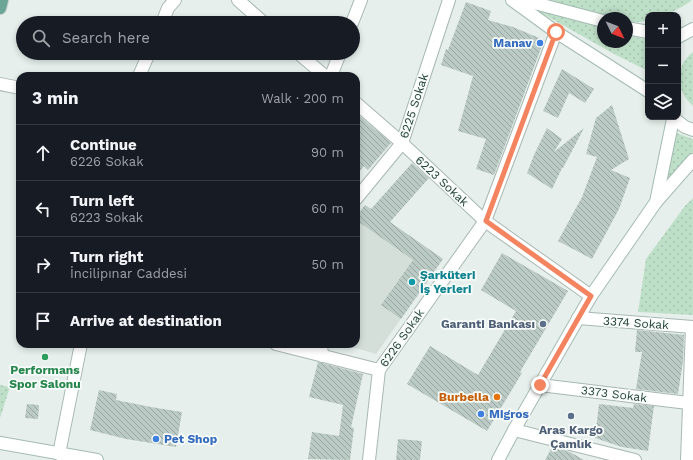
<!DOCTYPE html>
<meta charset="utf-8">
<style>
:root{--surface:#171b24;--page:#242831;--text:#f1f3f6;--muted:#9ea1a6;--line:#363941}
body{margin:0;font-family:"Work Sans",sans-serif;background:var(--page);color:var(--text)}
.controls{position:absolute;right:12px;top:12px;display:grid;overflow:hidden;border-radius:8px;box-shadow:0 2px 6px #0003}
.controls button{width:36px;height:36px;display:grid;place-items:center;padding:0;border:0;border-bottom:1px solid var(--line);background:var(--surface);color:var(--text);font:20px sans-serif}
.compass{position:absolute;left:597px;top:12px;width:36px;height:36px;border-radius:50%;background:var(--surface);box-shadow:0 2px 6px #0003;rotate:133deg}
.stop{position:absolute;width:12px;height:12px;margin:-9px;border:3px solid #f4845f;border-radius:50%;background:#fff}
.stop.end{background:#f4845f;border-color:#fff;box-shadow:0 1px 4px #0008}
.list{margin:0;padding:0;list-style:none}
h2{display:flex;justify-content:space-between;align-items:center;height:52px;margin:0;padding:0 16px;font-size:17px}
h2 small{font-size:13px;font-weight:400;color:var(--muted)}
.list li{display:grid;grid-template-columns:26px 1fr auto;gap:12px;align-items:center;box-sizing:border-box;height:56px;padding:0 16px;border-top:1px solid var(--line)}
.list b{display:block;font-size:15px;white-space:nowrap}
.list p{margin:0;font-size:13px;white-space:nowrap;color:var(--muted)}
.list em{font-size:13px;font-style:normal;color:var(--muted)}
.icon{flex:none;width:22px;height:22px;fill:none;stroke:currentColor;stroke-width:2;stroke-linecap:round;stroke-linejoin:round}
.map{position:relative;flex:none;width:693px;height:460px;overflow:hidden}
.search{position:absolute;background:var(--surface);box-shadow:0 2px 6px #0003;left:16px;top:16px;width:344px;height:44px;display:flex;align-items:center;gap:10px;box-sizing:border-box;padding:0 14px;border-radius:22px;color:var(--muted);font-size:15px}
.panel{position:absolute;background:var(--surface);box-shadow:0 2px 6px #0003;left:16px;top:72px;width:344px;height:276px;border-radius:12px}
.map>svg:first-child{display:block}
.built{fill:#d4dfda}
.grass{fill:url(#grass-dots)}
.building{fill:url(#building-back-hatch)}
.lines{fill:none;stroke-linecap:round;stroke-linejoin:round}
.street-casing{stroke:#a8b8b2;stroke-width:14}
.secondary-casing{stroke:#a4bbb3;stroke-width:14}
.primary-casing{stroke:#c2cac8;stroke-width:14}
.street{stroke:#fff;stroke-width:12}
.secondary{stroke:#fff;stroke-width:12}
.primary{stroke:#6aa596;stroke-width:12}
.route{stroke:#f4845f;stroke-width:5}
.shop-dot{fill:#3f7fe0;stroke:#f7fbf9;stroke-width:1.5}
.culture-dot{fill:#0f9aa8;stroke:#f7fbf9;stroke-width:1.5}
.service-dot{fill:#5c6f8a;stroke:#f7fbf9;stroke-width:1.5}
.leisure-dot{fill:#2e9e5b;stroke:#f7fbf9;stroke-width:1.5}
.food-dot{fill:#e8710a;stroke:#f7fbf9;stroke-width:1.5}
.labels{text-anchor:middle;stroke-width:3.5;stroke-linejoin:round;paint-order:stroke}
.shop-label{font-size:12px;font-weight:bold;fill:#366cbe;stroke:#f7fbf9;text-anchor:start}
.street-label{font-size:12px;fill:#24423a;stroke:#f7fbf9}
.culture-label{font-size:12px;font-weight:bold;fill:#0d838f;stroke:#f7fbf9;text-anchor:start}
.service-label{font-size:12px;font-weight:bold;fill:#4e5e75;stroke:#f7fbf9;text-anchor:end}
.leisure-label{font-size:12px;font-weight:bold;fill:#27864d;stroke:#f7fbf9}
.food-label{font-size:12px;font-weight:bold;fill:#c56008;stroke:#f7fbf9;text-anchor:end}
</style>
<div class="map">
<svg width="693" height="460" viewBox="0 0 693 460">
<defs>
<pattern id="grass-dots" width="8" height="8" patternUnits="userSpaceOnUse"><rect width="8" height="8" fill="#bfe0c8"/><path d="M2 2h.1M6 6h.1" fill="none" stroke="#a4c1ad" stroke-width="1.8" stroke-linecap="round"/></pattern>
<pattern id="building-back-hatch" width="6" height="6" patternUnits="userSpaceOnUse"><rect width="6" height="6" fill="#bbcac4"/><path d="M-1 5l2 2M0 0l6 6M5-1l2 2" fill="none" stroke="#98a6a0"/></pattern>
</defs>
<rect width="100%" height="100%" fill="#e6efeb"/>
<!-- built -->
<polygon class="built" points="365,205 443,259 376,354 342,344 356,344 356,216"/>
<!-- grass -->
<g class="grass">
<path d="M523 0H692C678 11 666 15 648 15V20L640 22H627V18H603Z"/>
<polygon points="527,5 603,28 603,42 627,42 627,35 648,40 648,71 616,55"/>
<path d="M693 52V106C676 92 674 66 693 52Z"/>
<polygon points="676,133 693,139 693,154 664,186 671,159"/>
<polygon points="693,198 693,315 638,312 646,259 685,206"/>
<polygon points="0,385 10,387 0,418"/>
</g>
<!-- building -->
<g class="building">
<polygon points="466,2 491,11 488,20 513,27 544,40 494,175 476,169 486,139 458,131 473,76 441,65 446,49 448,50"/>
<polygon points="562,69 594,89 585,103 569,93 558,118 543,111"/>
<polygon points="612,105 629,159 611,170 630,178 619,209 592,259 558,241 582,197 597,157 586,154 596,118"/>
<polygon points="356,113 391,143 368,170 364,166 356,176"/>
<polygon points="547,128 562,139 554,152 584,128 563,168 562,168 552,189 527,173 534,155"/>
<polygon points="412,163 429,178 390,222 443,259 401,319 381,305 413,260 356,220 356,217 365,205 371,209"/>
<polygon points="502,253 568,291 520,372 522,373 487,431 407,384 430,346 478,375 516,311 481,290"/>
<polygon points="637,330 684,335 683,361 678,394 636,389 642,352 635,352"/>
<polygon points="318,362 363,374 351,427 354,428 350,460 308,459 312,432 339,436 343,405 309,397"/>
<polygon points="99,390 117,394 116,400 151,407 182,412 176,447 126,439 90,430"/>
<polygon points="27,404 39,405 38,419 25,418"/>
<polygon points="599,404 633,408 634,404 654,406 648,451 622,447 595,438"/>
<polygon points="398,439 422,441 420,460 396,460"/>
<polygon points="552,447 570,452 584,460 545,460"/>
</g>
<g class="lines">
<defs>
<g id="street">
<polyline points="238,0 264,23"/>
<polyline points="162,23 168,8 175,0"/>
<polyline points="352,23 361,0"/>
<polyline points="298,53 325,76"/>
<polyline points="139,76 149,53"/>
<polyline points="331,76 340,53"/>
<polyline points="0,84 20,88"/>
<polyline points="356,103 402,143 485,221 591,296"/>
<polyline points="356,199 402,143 449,0"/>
<polyline points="578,318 693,327"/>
<polyline points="276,344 379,370"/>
<polyline points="321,344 322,356"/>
<polyline points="540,385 688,403"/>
<polyline points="514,430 635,460"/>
<polyline points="59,454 81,344"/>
<polyline points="369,460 379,370 485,221 556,32"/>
<polyline points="687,460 692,327"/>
</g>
<g id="secondary">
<polyline points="512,0 556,32 648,91"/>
<polyline points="523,0 603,21"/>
<polyline points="627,28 648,32"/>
<polyline points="678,37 693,29"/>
<polyline points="672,117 685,127 693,130"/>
<polyline points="656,202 693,160"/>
<polyline points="0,443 97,460"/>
<polyline points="498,460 514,430 591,296 656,202 673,119"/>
</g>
<polyline id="primary" points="0,8 2,0"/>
</defs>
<!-- street casing -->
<use href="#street" class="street-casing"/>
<!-- secondary casing -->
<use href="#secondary" class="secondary-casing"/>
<!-- primary casing -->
<use href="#primary" class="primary-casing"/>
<!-- street -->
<use href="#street" class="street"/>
<!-- secondary -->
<use href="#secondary" class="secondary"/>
<!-- primary -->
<use href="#primary" class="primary"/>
</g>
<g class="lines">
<!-- route -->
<polyline class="route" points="540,385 591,296 486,221 556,32"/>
</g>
<!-- markers -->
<g class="shop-dot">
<circle cx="540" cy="43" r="4"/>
<circle cx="481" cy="414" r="4"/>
<circle cx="156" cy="439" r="4"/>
</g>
<circle class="culture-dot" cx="412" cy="282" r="4"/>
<g class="service-dot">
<circle cx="543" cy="324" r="4"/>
<circle cx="571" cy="416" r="4"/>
</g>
<circle class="leisure-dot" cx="45" cy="357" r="4"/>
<circle class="food-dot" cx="497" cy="397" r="4"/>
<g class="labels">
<!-- shop labels -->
<g class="shop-label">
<text x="532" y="47" text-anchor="end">Manav</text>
<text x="489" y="418">Migros</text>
<text x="164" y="443">Pet Shop</text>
</g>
<!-- street labels -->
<g class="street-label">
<text transform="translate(414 106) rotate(-72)" y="4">6225 Sokak</text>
<text transform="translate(442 181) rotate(43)" y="4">6223 Sokak</text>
<text transform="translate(636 323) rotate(4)" y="4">3374 Sokak</text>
<text transform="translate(402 338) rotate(-55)" y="4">6226 Sokak</text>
<text transform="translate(614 394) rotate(7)" y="4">3373 Sokak</text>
</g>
<!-- culture labels -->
<g class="culture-label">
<text x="420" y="279">Şarküteri<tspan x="420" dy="14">İş Yerleri</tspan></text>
</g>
<!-- service labels -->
<g class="service-label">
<text x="535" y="328">Garanti Bankası</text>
<text x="571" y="434" text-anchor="middle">Aras Kargo<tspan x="571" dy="14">Çamlık</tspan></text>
</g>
<!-- leisure labels -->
<g class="leisure-label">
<text x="45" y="374">Performans<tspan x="45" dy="14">Spor Salonu</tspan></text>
</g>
<!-- food labels -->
<g class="food-label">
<text x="489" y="401">Burbella</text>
</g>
</g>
</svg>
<div class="controls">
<button>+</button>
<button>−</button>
<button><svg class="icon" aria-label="layers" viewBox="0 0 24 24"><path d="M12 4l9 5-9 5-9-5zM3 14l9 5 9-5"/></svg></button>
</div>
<svg class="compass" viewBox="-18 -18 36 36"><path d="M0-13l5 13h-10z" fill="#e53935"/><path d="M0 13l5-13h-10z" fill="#9ea1a6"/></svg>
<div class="stop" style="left:556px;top:32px"></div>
<div class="stop end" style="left:540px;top:385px"></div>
<div class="search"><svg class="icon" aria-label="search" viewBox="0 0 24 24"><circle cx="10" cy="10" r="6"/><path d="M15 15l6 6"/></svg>Search here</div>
<section class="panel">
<h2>3 min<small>Walk · 200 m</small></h2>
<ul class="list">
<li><svg class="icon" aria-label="ahead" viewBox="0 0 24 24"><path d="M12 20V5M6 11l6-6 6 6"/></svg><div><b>Continue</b><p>6226 Sokak</p></div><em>90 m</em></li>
<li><svg class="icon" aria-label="left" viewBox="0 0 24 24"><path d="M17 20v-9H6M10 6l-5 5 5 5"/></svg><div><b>Turn left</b><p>6223 Sokak</p></div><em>60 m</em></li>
<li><svg class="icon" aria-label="right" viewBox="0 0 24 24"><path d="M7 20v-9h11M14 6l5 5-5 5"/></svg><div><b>Turn right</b><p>İncilipınar Caddesi</p></div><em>50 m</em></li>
<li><svg class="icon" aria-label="arrive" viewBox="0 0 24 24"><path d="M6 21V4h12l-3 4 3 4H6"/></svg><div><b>Arrive at destination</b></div></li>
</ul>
</section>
</div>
